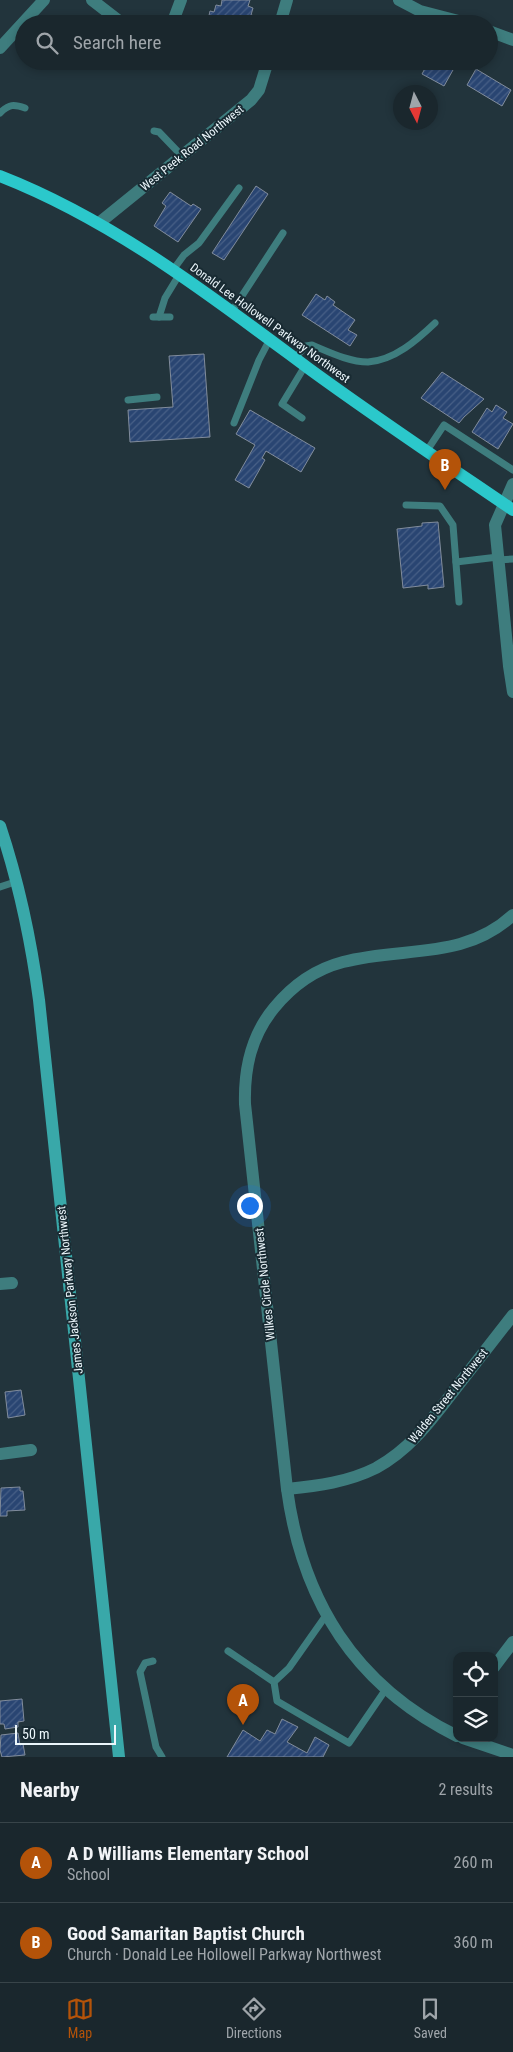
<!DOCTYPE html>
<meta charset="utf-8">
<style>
:root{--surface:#1a272d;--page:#273339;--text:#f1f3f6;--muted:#9fa5aa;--line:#384449;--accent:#b45309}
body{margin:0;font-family:"Roboto Condensed",sans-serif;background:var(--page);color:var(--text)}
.controls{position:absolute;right:15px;bottom:15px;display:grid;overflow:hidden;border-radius:10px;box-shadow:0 2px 8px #0003}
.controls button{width:45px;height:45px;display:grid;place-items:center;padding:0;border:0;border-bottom:1px solid var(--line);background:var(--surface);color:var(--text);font:25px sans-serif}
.compass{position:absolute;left:393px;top:85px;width:45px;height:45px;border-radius:50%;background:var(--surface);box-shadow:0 2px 8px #0003;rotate:174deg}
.scale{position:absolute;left:15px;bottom:12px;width:101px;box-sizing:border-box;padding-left:5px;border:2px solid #ebf6fb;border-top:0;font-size:14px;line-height:18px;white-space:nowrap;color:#ebf6fb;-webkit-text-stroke:4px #182a32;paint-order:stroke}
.you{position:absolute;left:249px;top:1205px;width:18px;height:18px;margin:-12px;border:4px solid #fff;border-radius:50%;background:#1a73e8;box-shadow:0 0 0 8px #1a73e833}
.badge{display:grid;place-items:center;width:32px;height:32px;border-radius:50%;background:var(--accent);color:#fff;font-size:16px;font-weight:700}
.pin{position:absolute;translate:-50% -41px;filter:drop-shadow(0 1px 2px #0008)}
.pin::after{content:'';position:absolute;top:26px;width:18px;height:15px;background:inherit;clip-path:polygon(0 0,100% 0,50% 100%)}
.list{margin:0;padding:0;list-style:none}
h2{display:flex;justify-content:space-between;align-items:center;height:65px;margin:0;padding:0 20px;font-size:21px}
h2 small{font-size:16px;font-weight:400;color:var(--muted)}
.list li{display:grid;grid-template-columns:32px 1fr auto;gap:15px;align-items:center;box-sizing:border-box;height:80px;padding:0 20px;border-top:1px solid var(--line)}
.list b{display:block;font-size:19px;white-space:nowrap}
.list p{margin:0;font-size:16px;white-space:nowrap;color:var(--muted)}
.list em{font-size:16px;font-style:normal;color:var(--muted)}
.icon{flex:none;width:28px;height:28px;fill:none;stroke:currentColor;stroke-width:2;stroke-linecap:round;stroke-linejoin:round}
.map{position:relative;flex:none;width:513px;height:1757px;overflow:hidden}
.search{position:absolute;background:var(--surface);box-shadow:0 2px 8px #0003;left:15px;right:15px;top:15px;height:55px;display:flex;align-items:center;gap:12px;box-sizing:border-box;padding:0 18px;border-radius:28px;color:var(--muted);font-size:19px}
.sheet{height:225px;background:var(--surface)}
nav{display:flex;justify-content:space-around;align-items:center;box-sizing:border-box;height:70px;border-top:1px solid var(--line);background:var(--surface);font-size:14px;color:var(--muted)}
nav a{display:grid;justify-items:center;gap:2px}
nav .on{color:var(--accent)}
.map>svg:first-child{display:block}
.building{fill:url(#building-hatch);stroke:#818c9c}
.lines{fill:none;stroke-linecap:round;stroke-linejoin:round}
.service{stroke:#3e7d7e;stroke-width:7}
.minor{stroke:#3e7d7e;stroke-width:12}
.secondary{stroke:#39a8a9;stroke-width:12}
.primary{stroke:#2bc8cb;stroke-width:12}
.labels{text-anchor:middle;stroke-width:4;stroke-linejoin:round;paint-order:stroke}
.street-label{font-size:12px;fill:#ebf6fb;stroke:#182a32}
</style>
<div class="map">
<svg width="513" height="1757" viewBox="0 0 513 1757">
<defs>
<pattern id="building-hatch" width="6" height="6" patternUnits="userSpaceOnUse" patternTransform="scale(1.25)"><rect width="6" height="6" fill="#294572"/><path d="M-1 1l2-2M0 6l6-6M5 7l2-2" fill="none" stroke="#486087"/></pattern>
</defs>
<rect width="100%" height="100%" fill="#22343c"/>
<!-- building -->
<g class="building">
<polygon points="222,0 250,0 248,6 253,8 251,15 255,16 253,24 209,24 210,21 208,20 210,11 214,12 216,5 221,6"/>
<polygon points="429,61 458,61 444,86 422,74"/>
<polygon points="476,69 511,90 502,106 467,85"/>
<polygon points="256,186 268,194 224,260 212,253"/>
<polygon points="170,192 191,206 193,204 201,209 178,242 154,226 166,206 162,203"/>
<polygon points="316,294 325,300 327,296 335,302 333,305 355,320 348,330 357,335 350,346 302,315"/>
<polygon points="204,354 210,437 130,442 128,410 173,407 169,356"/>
<polygon points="442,372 484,399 464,417 459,423 421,398"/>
<polygon points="496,405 507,412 503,418 513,424 498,449 472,432 487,408 492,412"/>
<polygon points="250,410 315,448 301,472 266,451 262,458 265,460 249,488 235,480 255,445 236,434"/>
<polygon points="438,522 444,587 428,589 428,585 403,588 397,529 422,526 422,523"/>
<polygon points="21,1390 25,1415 8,1418 5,1392"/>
<polygon points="20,1487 20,1491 23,1491 25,1510 7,1511 7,1516 0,1516 1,1488"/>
<polygon points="22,1699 24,1721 18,1722 18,1727 5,1729 4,1724 0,1724 0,1701"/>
<polygon points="282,1719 298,1727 287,1742 307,1753 315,1737 329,1745 323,1757 227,1757 243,1730 260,1741 267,1730 275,1734"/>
<polygon points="18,1733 20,1745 23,1744 25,1755 2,1757 0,1750 1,1735"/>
</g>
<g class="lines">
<!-- service -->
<g class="service">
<path d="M0 113C9 104 14 104 25 108"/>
<polyline points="154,131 159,132 182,156"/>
<polyline points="173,270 184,255 199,243 239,188"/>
<polyline points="232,311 283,233"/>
<polyline points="153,317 170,317"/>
<polyline points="159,317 165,298 179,275"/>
<path d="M295 358 306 346 312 345C329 352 349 362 368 362 395 360 417 340 435 323"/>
<polyline points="128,400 157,397"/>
<polyline points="302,418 282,404 305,366"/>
<polyline points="234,423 259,360 270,339"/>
<polyline points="426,452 444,425 513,470"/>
<polyline points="406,505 440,506 453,525 459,602"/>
<polyline points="498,560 513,559"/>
<polyline points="456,562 498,557"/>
<polyline points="0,887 15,882"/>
<polyline points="228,1651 274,1682 277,1701 349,1743 386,1689"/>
<polyline points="153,1661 145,1663 140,1672 156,1747 162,1757"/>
<polyline points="274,1682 289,1668 327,1614"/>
</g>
<!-- minor -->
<g class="minor">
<polyline points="92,0 123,24"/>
<polyline points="399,0 420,11 470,24"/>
<polyline points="172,24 181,0"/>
<polyline points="280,24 287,0"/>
<polyline points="489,31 513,40"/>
<polyline points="0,48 44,0"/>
<polyline points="99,223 251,100 259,90 268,61"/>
<polyline points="513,484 495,525 509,666 513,692"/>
<polyline points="0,1284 12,1283"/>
<polyline points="0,1454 31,1450"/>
<path d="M287 1489C318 1486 348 1482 376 1468 411 1449 433 1418 456 1388 475 1364 494 1339 513 1315"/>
<polyline points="494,1667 513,1642"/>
<path d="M457 1736C354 1685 302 1600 287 1489L245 1104C244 1068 251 1036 274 1008 292 986 316 969 343 962 403 946 463 961 513 915"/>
<polyline points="463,1738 513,1755"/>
</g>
<!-- secondary -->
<path class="secondary" d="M0 826C19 883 31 940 39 1000L119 1757"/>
<!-- primary -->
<path class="primary" d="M0 176C113 220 211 296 308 368 375 417 444 463 513 510"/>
</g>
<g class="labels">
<!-- street labels -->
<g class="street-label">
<text transform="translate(192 148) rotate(-39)" y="4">West Peek Road Northwest</text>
<text transform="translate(270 323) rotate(36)" y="4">Donald Lee Hollowell Parkway Northwest</text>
<text transform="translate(265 1284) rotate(-96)" y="4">Wilkes Circle Northwest</text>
<text transform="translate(70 1290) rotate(-96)" y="4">James Jackson Parkway Northwest</text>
<text transform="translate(448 1396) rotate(-51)" y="4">Walden Street Northwest</text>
</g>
</g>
</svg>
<div class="controls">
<button><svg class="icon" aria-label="locate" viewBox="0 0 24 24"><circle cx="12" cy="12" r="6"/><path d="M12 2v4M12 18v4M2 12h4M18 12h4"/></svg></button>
<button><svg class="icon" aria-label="layers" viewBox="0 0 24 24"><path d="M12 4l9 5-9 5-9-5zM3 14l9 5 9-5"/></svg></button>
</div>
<svg class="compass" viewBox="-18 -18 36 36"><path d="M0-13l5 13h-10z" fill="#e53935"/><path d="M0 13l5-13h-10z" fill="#9fa5aa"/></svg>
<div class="scale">50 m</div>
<div class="you"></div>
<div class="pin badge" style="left:243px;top:1725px">A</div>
<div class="pin badge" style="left:445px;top:490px">B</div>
<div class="search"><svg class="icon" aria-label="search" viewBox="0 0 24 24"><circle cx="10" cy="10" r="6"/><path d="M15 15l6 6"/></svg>Search here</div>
</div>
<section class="sheet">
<h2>Nearby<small>2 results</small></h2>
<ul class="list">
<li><span class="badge">A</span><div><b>A D Williams Elementary School</b><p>School</p></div><em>260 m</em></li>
<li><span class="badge">B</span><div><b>Good Samaritan Baptist Church</b><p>Church · Donald Lee Hollowell Parkway Northwest</p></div><em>360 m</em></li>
</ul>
</section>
<nav>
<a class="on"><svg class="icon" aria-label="map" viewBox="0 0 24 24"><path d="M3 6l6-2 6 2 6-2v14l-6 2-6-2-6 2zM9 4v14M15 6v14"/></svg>Map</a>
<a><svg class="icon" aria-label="directions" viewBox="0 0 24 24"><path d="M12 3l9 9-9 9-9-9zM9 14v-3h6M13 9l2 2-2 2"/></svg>Directions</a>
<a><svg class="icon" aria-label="saved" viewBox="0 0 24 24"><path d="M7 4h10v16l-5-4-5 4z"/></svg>Saved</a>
</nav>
